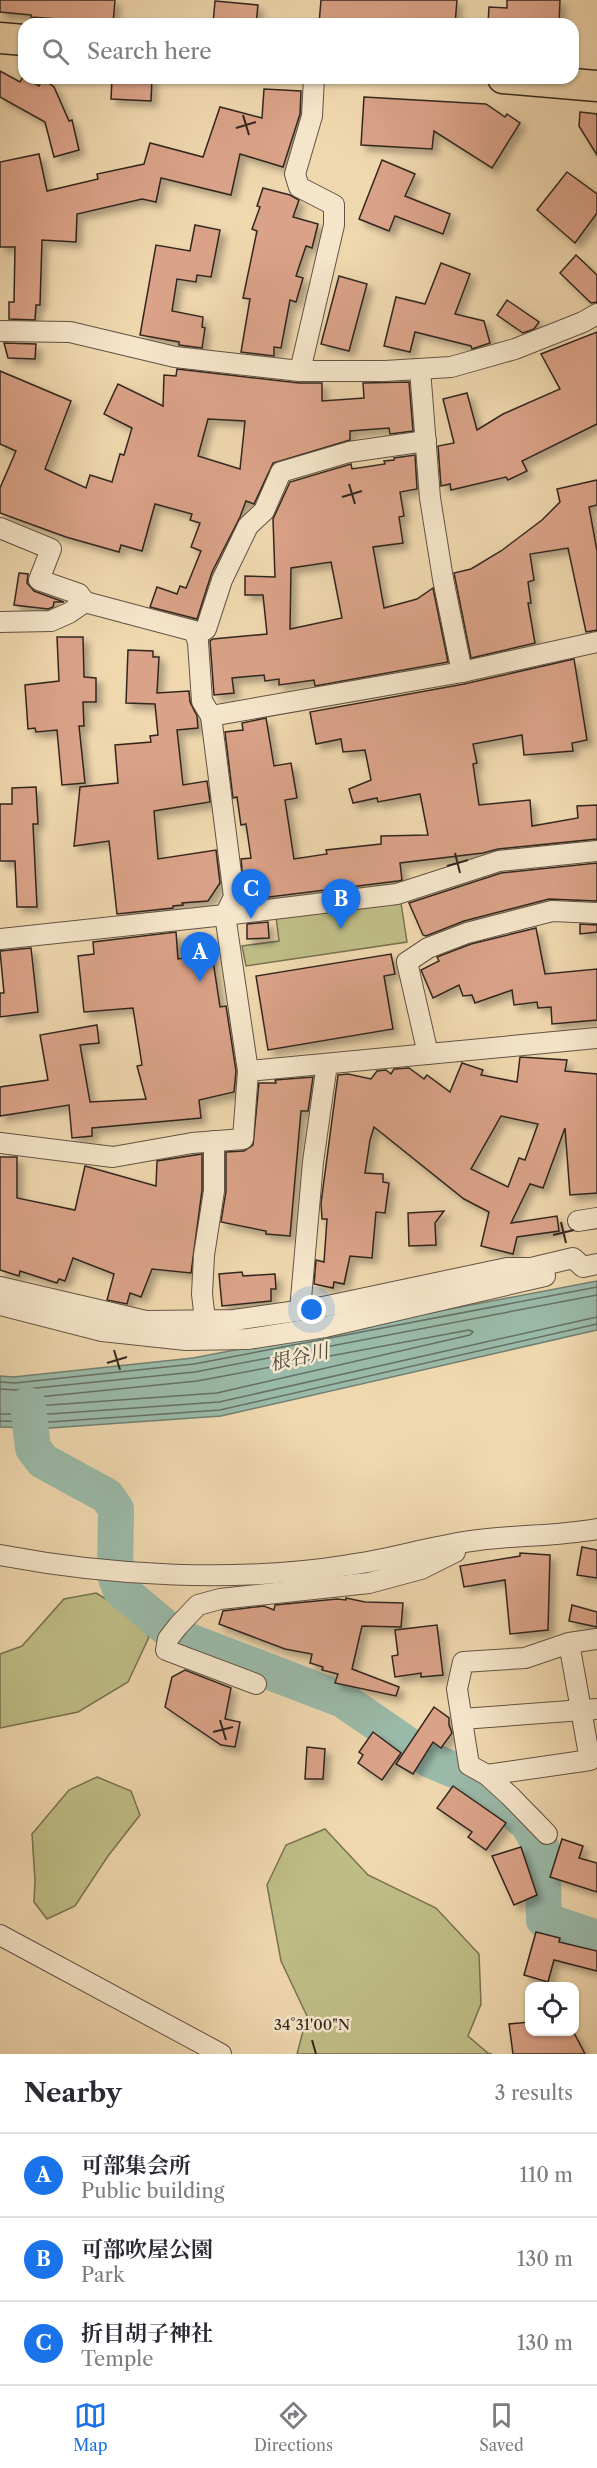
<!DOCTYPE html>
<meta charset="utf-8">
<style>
:root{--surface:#fff;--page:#f7f7f7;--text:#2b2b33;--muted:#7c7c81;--line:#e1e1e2;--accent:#1a73e8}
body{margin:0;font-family:"Libre Caslon Text","Noto Serif JP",serif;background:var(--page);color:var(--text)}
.controls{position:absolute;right:18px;bottom:18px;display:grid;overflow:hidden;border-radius:12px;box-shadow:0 2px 4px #0004}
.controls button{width:54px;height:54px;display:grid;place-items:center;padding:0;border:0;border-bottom:2px solid var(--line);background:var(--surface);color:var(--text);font:30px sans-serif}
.you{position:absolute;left:312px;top:1310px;width:21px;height:21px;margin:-15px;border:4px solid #fff;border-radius:50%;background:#1a73e8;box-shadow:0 0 0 9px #1a73e833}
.badge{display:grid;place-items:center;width:39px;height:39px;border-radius:50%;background:var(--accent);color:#fff;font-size:20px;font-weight:700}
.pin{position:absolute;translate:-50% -50px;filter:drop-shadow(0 2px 3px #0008)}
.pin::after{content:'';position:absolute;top:32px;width:21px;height:18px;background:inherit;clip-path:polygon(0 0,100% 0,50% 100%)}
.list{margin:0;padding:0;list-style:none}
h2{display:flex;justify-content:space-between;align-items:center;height:78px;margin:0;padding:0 24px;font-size:26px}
h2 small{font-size:20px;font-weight:400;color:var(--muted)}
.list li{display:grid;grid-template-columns:39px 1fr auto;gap:18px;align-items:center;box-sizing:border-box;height:84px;padding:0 24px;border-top:2px solid var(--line)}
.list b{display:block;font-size:22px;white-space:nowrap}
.list p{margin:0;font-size:20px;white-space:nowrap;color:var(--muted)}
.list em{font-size:20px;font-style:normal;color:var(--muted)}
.icon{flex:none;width:33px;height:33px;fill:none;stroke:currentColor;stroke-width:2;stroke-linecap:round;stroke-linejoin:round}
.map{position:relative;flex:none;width:597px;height:2054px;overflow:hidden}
.search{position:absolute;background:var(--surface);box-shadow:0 2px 4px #0004;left:18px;right:18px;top:18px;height:66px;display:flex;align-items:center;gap:15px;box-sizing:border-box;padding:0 21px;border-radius:18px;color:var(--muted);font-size:22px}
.sheet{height:330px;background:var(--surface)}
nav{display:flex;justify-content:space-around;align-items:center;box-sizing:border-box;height:84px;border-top:2px solid var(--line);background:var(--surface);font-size:16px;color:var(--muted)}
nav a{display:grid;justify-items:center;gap:3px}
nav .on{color:var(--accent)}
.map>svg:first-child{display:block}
.green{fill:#bfbd86;stroke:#797252;stroke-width:1.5}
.water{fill:#9abaa9;stroke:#717f72;stroke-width:1.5}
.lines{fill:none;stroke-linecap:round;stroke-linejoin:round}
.shore{stroke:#667064;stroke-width:1.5}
.river{stroke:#9abaa9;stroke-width:36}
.building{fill:#daa288;stroke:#33271f;stroke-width:1.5;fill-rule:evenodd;filter:url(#shadow)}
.minor-casing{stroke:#625343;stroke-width:22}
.highway-casing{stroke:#33271f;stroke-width:33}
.minor{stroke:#f5e5ca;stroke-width:20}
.highway{stroke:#efd7ae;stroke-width:30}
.ticks{fill:none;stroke:#33271f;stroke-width:2}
.labels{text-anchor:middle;stroke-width:5;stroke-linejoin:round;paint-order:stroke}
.water-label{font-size:20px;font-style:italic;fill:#4d4c42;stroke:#f5e5ca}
.ticks-label{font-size:15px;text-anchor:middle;fill:#33271f;stroke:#f5e5ca;stroke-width:5;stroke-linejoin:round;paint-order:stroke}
</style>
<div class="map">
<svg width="597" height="2054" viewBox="0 0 597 2054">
<defs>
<filter id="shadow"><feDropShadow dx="5.5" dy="5.5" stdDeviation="3" flood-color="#0004"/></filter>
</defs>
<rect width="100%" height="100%" fill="#efd7ae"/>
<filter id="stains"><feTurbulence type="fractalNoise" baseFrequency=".00333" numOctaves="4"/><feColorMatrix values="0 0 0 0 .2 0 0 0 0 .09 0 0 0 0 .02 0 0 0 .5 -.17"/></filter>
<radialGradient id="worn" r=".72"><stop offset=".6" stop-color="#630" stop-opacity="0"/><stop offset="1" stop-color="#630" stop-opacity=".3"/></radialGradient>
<!-- green -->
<g class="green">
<polygon points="401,903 407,942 246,966 242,946 279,941 276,917"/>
<polygon points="96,1593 136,1617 149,1637 128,1682 78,1712 0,1728 0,1654 22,1646 64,1599"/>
<polygon points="97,1777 131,1791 140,1815 108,1856 75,1906 47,1919 34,1902 35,1880 32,1834 69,1790"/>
<polygon points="325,1829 368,1875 436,1908 479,1954 481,2004 468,2036 488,2053 492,2054 297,2054 307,2016 281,1961 267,1885 286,1845"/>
</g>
<!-- water -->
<polygon class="water" points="597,1281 597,1330 221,1416 50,1428 0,1427 0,1376 14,1377 193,1358"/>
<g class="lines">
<!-- shore -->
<g class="shore">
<polygon points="469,1330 473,1332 470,1335 217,1393 50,1405 19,1405 16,1402 19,1399 197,1381"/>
<polyline points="0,1382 15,1383 194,1364 597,1287"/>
<polyline points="0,1389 16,1390 195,1372 597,1295"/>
<polyline points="0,1414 50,1414 219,1402 597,1317"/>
<polyline points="0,1421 50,1422 220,1410 597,1324"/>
</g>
<!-- river -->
<polyline class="river" points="28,1405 33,1448 43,1461 107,1496 116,1509 115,1575 120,1589 176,1636 343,1700 430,1760 459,1772 493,1794 528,1824 542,1849 544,1920 597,1938"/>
</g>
<!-- building -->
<g class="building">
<polygon points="0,0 115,0 113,23 31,17 31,15 0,12"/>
<polygon points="321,0 457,0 455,24 319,24"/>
<polygon points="507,0 560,0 559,24 488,24 489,7 507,8"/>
<polygon points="215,1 258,5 256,24 213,24"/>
<polygon points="0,71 20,82 23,77 39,86 43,79 54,87 69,121 72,120 79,150 54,157 45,122 0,97"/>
<polygon points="112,78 152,78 151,101 111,99"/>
<polygon points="264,89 301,91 300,114 283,167 240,154 231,195 161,178 156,202 142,199 77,214 76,242 42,240 40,305 36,305 35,320 9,319 9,302 14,302 15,247 0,247 0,162 39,154 47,191 98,179 97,174 144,164 150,143 203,157 220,107 262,118"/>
<polygon points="364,97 486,104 505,117 507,114 520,123 492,168 434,131 432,149 361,145"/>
<polygon points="580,112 597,114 597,155 579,126"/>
<polygon points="382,160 415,174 405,196 450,214 443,234 395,216 389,231 359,219"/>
<polygon points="567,172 597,194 597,213 575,243 537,210"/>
<polygon points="263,188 290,195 299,200 293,217 318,224 312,248 306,246 296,276 303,278 296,302 290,300 281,348 274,347 274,356 241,352 250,299 243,298 257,231 252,229 260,207 257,206"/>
<polygon points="195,225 220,230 211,277 197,275 196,282 177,279 172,311 203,317 202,327 205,328 202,348 179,345 179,342 140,335 156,245 190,251"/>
<polygon points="576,255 597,275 597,302 591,303 560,273"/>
<polygon points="441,263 470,274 455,314 484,321 490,343 472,349 471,346 415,332 410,352 384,346 396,297 425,304"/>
<polygon points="339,276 367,284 349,351 321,344"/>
<polygon points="507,300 539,322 534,329 523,333 497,315"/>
<polygon points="597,332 597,424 522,461 527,471 508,480 506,477 451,490 450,484 441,486 438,446 454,443 443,399 467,393 477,430 503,414 560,389 541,354"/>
<polygon points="4,343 36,344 35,359 8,358"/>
<path d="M177 369 299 383H322V401L364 398 363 383 409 382 413 431 390 434 389 428 350 431V440L273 463 254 504 246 501 240 517 212 572 197 619 150 607 157 587 177 594 180 586 186 588 201 551 191 547 200 523 190 520 192 514 155 504 142 551 121 545 119 552 66 537 0 513V488L16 451 0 444V371L71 401 45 469 86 488 90 475 112 482 120 454 124 455 132 428 104 414 118 384 163 406 164 375 176 376ZM208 419 245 421 240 469 198 456Z"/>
<path d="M415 455 417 489 400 492 404 516 399 517 403 543 373 547 384 608 417 599 433 588 448 662 315 686 314 680 279 685V679L265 681 264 675 232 678 234 693 214 695 210 641 213 639 267 634 263 595H245V576L275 577 273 519 290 482 351 464 352 469 385 464 384 461 394 460V458ZM331 562 342 618 290 629 291 568Z"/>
<polygon points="597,480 597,505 589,507 597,551 597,630 586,632 568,548 530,554 534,580 528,582 531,603 528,603 535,643 471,658 454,573 471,569 501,551 542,520 560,502 557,489"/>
<polygon points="19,573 28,574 27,583 34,591 64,602 54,602 53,607 48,609 14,605"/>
<polygon points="57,637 83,637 84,677 96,678 96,702 83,702 84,726 79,726 85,783 62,785 57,730 36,732 35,728 28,729 25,685 59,681"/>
<polygon points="128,650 153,651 153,657 159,657 157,693 189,691 190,702 197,716 198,728 177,730 183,785 207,781 210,802 154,811 158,859 216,850 220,883 208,901 182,903 183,905 173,906 173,908 117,914 109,841 74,846 80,787 118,783 115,745 151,742 150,736 158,735 155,704 126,703"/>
<polygon points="574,659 587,740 572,743 573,751 524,755 522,735 473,744 477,763 473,764 479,805 530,800 532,826 578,818 577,806 597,805 597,839 498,849 483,853 400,863 402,880 398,881 245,900 241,859 251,858 246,824 241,825 237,797 233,798 225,732 243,730 242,723 266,718 274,766 291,763 297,798 285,800 294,859 327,854 326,850 381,844 381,836 428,835 420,794 378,802 377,798 353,803 349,789 371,780 365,750 343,752 341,739 316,744 310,712 464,684"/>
<polygon points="36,787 38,824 33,824 37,907 17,907 15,861 0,861 0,804 12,804 12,788"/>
<polygon points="597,863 597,901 549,899 464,921 426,936 423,935 409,903 501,873"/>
<polygon points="268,922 269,938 247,939 247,924"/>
<polygon points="580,924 597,925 597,932 580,934"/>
<polygon points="536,928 545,974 597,969 597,1020 552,1024 551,1007 538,1008 537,1002 514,1005 512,990 475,1003 472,995 463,996 459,985 433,998 421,970 439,961 437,957 471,944"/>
<polygon points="176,932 178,959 212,954 220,1007 226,1006 236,1071 234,1092 199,1100 201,1118 92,1128 92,1136 72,1138 69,1105 0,1116 0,1087 48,1080 40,1035 97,1025 99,1043 80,1045 90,1102 146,1099 137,1066 142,1065 133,1008 84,1012 78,956 94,954 93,942"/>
<polygon points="31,948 38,1012 0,1017 0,993 4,993 0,951"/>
<polygon points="391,954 395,974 384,976 393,1029 268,1050 256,976"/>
<path d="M520 1057 567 1060 565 1071 597 1074V1193L570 1195 565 1128 543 1188 530 1184 511 1223 557 1216 559 1231 517 1237 513 1254 481 1246 489 1212 464 1199 374 1127 370 1140 365 1173 383 1174V1182L389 1183 385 1213 376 1212 372 1258 350 1256 344 1284 334 1282 333 1288 314 1284 316 1260 324 1262 327 1219H322L321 1203 338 1075 348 1074 371 1079 377 1071 386 1070 391 1074 394 1069 409 1068 424 1079 427 1075 450 1092 462 1063 483 1070 481 1075 517 1082ZM501 1116 538 1124 525 1160 519 1158 508 1187 471 1169Z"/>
<polygon points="313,1077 308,1111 301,1111 290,1236 266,1234 266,1231 221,1222 226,1191 226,1152 244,1151 253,1145 259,1083 276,1083 275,1080"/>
<polygon points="202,1154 202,1190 191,1273 152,1269 141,1297 130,1293 127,1304 107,1300 114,1274 73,1258 65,1281 59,1279 57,1283 20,1271 19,1276 0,1270 0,1157 17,1157 17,1198 75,1210 85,1166 156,1186 157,1161"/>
<polygon points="444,1211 435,1223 436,1245 409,1246 408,1213"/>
<polygon points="242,1272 243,1276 275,1274 276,1289 271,1289 271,1301 222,1306 219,1274"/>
<polygon points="582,1547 597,1550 597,1578 577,1575"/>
<polygon points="520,1553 550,1555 548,1630 510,1634 505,1580 464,1587 460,1566 520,1556"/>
<polygon points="346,1598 365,1602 403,1603 401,1627 362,1626 352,1669 399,1687 396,1696 335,1683 338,1674 322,1670 323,1667 310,1663 312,1654 285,1649 219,1624 223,1611 264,1606 274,1610 275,1605 337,1599 346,1600"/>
<polygon points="572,1605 597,1612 597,1627 569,1621"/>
<polygon points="437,1625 443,1675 421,1677 421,1673 395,1677 392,1656 398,1655 395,1630"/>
<polygon points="185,1670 231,1688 225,1719 240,1722 235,1747 221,1745 165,1707 172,1677"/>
<polygon points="434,1707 449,1718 449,1725 452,1733 441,1748 433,1742 413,1774 396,1764"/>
<polygon points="373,1732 401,1753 382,1780 358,1763 363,1755 359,1752"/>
<polygon points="307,1747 325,1749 323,1779 305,1779"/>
<polygon points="453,1786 506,1823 486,1850 468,1837 472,1832 437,1808"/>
<polygon points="562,1839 583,1846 579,1858 597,1863 597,1892 550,1877"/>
<polygon points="521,1847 537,1895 514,1905 492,1856"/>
<polygon points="536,1932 560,1938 559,1942 597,1951 597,1971 554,1960 548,1982 524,1975"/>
<polygon points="530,2022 530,2031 573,2031 585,2054 513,2054 509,2024"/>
</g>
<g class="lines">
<defs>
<g id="minor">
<polyline points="0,331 70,332 175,357 300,371 385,371 451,367 515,349 583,322 597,314"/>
<polyline points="420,369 430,498 443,579 462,672"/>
<polyline points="300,371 334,225 334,205 299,187 295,174 312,116 314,78"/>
<polyline points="0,528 51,549 39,580 79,594 85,602"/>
<polyline points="0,622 51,621 69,613 85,602 194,631 198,642 202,701 211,716"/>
<polyline points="197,635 206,629 222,580 248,526 264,511 281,472 349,452 426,441"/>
<polyline points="0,939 225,915 234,897 211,716 462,672 597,642"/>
<polyline points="428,1054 407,962 428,948 467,933 552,911 597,913"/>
<polyline points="248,1071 597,1038"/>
<polyline points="0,1143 113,1157 192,1143 243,1139 248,1071 225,915 397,894 499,861 597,851"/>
<polyline points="578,1221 597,1218"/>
<polyline points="0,1287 146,1321 234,1320 318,1308 507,1268 531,1268 573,1258 583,1267 597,1264"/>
<polyline points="0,1305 102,1331 186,1340 248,1339 325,1327 545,1276"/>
<polyline points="300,1310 313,1162 327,1064"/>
<polyline points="205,1320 202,1294 204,1255 214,1191 214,1141"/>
<path d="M0 1555C111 1576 237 1583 349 1565 393 1559 435 1545 479 1540 518 1535 558 1536 597 1529"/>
<polyline points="569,1643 590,1760 487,1775 469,1765 457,1689 463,1662 525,1658 569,1643 597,1639"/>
<polyline points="256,1684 166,1650 168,1639 178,1626 198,1605 220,1599 369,1583 421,1569 455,1552"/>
<polyline points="462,1719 597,1709"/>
<polyline points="487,1775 510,1796 547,1834"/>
<polyline points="0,1935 221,2054"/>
</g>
<g id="highway">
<polyline points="0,38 24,40"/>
<polyline points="503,78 597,86"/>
</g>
</defs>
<!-- minor casing -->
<use href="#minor" class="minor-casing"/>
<!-- highway casing -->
<use href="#highway" class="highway-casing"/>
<!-- minor -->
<use href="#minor" class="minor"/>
<!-- highway -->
<use href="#highway" class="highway"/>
</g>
<!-- ticks -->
<path class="ticks" d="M243 115 249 135M236 128 256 122M349 484 355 504M342 497 362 491M455 853 460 873M447 866 468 860M561 1222 566 1243M553 1235 574 1230M114 1350 120 1370M107 1363 127 1357M220 1720 226 1740M213 1732 233 1727M312 2040 316 2054"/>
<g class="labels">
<!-- water labels -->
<g class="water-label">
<text transform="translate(299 1357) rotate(-13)" y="7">根谷川</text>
</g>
</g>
<g class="ticks-label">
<text x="312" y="2030">34°31'00"N</text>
</g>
<rect width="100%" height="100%" filter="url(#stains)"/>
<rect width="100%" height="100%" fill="url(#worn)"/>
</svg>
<div class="controls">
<button><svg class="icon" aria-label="locate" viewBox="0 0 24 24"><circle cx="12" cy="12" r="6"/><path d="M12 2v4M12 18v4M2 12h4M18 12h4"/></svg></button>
</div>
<div class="you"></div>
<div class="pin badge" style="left:200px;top:982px">A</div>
<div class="pin badge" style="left:341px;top:929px">B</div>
<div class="pin badge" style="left:251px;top:919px">C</div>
<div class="search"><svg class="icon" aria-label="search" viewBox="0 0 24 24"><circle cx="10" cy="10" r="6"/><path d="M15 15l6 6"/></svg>Search here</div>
</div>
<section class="sheet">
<h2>Nearby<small>3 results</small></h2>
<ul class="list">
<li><span class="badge">A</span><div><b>可部集会所</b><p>Public building</p></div><em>110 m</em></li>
<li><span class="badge">B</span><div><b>可部吹屋公園</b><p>Park</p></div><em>130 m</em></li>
<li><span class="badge">C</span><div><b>折目胡子神社</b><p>Temple</p></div><em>130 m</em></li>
</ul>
</section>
<nav>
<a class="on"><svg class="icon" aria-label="map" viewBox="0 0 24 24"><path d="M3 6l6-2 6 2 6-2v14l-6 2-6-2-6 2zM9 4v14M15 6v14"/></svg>Map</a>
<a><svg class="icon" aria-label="directions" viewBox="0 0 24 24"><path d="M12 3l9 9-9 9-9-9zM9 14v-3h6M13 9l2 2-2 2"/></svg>Directions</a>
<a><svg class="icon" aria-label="saved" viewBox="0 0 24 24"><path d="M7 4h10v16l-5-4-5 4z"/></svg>Saved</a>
</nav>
